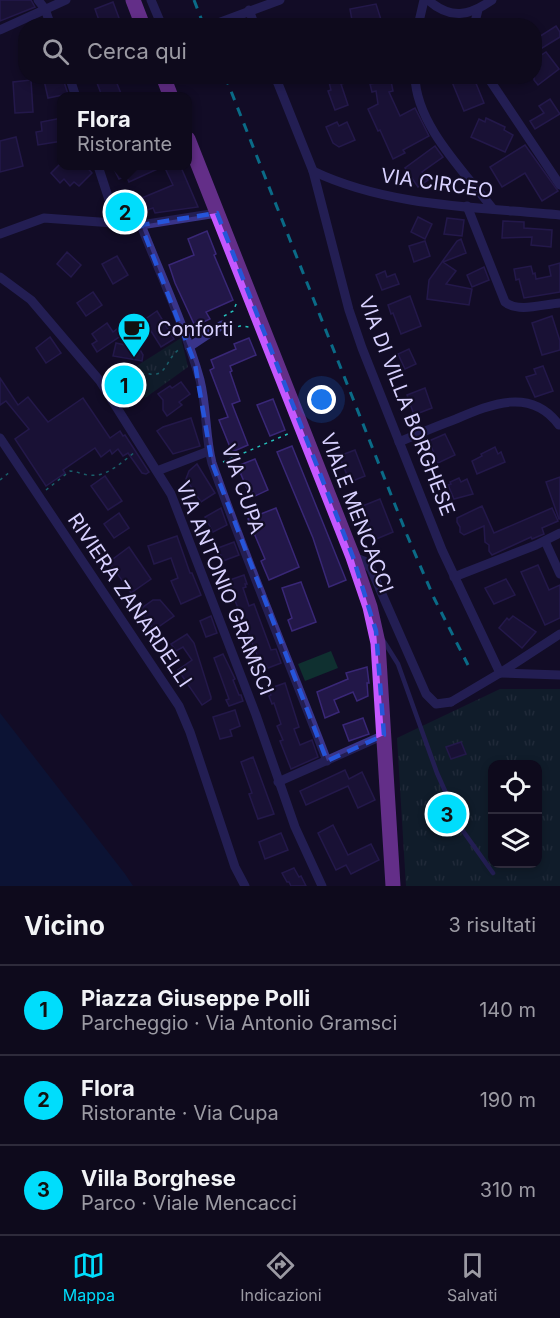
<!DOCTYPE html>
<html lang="it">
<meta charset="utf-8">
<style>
:root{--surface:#0e0a1c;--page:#1c1829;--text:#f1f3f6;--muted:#9b9aa3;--line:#2e2b3b;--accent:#00ddfc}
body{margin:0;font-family:Inter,sans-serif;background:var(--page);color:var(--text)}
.controls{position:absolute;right:18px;bottom:18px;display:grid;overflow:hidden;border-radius:12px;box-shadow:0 3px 9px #0003}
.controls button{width:54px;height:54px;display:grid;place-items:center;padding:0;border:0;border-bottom:2px solid var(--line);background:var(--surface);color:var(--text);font:30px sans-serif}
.you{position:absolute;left:322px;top:400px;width:21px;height:21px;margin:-15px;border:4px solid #fff;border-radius:50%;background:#1a73e8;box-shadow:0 0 0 9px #1a73e833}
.badge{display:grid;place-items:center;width:39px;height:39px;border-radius:50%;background:var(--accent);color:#111;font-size:20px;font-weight:700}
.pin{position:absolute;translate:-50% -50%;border:3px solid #fff;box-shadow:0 2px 6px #0006}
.popup{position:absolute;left:57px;top:92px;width:135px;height:78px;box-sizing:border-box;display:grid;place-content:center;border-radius:12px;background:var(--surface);filter:drop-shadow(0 2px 4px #0005);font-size:20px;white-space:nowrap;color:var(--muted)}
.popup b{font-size:22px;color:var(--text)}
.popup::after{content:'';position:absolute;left:50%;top:100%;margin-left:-12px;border:12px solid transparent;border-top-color:var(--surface)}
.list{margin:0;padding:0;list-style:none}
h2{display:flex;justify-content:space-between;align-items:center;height:78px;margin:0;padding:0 24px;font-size:26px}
h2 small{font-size:20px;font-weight:400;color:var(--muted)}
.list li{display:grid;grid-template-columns:39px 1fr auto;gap:18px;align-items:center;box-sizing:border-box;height:90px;padding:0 24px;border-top:2px solid var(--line)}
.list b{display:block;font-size:22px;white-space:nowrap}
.list p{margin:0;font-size:20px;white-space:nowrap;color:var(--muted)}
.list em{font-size:20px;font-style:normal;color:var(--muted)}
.icon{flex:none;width:33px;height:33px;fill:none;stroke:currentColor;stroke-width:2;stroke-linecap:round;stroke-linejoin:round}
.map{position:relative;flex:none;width:560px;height:886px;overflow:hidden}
.search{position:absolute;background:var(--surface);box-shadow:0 3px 9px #0003;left:18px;right:18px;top:18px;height:66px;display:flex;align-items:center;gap:15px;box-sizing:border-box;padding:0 21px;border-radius:24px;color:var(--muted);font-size:22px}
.sheet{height:348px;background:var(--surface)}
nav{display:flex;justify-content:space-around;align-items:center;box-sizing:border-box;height:84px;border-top:2px solid var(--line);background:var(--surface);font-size:16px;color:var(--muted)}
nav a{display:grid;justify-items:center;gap:3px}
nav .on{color:var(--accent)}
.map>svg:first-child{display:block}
.grass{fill:#0f3030}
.park{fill:url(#park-tufts);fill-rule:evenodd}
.water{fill:#051b46}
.building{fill:#221748;stroke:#392776;stroke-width:1.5}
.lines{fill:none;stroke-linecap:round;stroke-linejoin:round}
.path{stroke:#24c0bb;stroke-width:1.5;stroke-dasharray:3 4.5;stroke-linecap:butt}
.lane{stroke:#393489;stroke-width:4.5}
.street{stroke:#393489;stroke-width:9}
.primary{stroke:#c558ff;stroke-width:15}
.rail{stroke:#00ddfc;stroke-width:3;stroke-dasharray:9 8;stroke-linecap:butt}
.street-bridge{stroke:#393489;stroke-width:9}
.marked{fill:none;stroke:#2655da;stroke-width:4.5;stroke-dasharray:12 8;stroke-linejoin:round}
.labels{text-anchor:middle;stroke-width:4.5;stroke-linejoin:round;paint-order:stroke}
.street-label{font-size:20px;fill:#d8d1ff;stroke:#120d26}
.poi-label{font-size:20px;fill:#d8d1ff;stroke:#120d26;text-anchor:start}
</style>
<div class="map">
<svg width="560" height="886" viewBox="0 0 560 886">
<defs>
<pattern id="park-tufts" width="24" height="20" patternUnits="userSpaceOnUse" patternTransform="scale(1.5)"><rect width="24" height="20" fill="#0f3030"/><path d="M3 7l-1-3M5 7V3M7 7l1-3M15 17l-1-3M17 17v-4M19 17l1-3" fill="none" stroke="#314d4f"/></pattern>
</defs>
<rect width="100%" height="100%" fill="#120d26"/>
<!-- grass -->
<polygon class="grass" points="331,651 338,668 305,681 298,664"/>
<!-- park -->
<g class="park">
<polygon points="181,338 188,367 145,398 127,372"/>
<path d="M500 689H560V886H406L397 738ZM492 764H538V864H492Z"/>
</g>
<!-- water -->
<polygon class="water" points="0,713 125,874 133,886 0,886"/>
<!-- building -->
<g class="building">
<polygon points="0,0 31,0 35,7 0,21"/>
<polygon points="113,2 122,26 101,26 95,9"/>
<polygon points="376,4 383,26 353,26 350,9"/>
<polygon points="556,26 560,32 560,37 539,50 534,40"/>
<polygon points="546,52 559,69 538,85 534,80 534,60"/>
<polygon points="43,76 62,76 68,94 48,98"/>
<polygon points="114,76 122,96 102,96 97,83"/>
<polygon points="333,76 343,76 345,83 341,84 348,105 335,110 328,91 331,90 328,78"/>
<polygon points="374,76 390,76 393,91 389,92 400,116 415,108 429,136 403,150 405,153 393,159 380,130 378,131 368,109 378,104 376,91 372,92 370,84 376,83"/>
<polygon points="465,76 473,76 484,103 464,111 452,82"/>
<polygon points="31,80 33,112 15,113 13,82"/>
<polygon points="550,99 560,114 535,129 530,121 544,113 539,106"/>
<polygon points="62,118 62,141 38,145 36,132 42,131 41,122"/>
<polygon points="486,118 505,127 504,130 513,135 505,152 471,137 479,119 485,122"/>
<polygon points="337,122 339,126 347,122 355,140 339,147 333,143 326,127"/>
<polygon points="16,137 23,166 0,172 0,141"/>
<polygon points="525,145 558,191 542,201 525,173 502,187 490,167"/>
<polygon points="435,146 443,157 422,172 428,180 418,187 405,168"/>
<polygon points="59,165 85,165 92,173 79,186 74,182 70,186 64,179 60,183 51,173"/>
<polygon points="112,165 180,165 198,207 155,213 153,208 126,217 124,214 120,213 116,198 133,191 137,200 173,185 164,166 129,182 126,176 119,179"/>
<polygon points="418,217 432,224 425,239 411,232"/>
<polygon points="447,218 464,220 462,236 444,234"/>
<polygon points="503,221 524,222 524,228 552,230 551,247 531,245 532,237 502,238"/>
<polygon points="207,231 216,254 214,255 233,300 206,312 210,319 195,326 175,283 169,265 194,255 188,239"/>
<polygon points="461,239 466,253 443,262 456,271 446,284 472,289 469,305 427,299 429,280 457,241"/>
<polygon points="425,241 430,256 414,262 409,246"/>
<polygon points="67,252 81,265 71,277 57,264"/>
<polygon points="117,256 128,275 113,284 102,264"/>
<polygon points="560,263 560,292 524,298 519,279 516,280 514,269 531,266 533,274 535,273 536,279 551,276 549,266"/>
<polygon points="484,267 489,280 472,287 467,275"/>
<polygon points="385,271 387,277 395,274 399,284 382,290 376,275"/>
<polygon points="93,292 102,305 86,316 77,303"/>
<polygon points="410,296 421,326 401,334 393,313 391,314 388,305"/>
<polygon points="157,311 174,339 161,347 144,320"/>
<polygon points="552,316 560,341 560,350 542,355 532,323"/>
<polygon points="107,323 113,332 117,329 122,335 97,352 92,344 97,341 92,334"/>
<polygon points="50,337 61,353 46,363 36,348"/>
<polygon points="249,338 256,355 230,366 232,371 230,372 240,401 232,404 248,445 232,452 219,420 228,417 210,370 214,368 211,360 236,349 234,344"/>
<polygon points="116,343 139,348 143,355 142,361 113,356"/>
<polygon points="409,349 416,364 405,369 398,354"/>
<polygon points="543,366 553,391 535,397 526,377 536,374 534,369"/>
<polygon points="0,378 18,405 28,397 48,422 83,398 110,438 120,431 123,436 125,435 149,472 146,474 142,473 128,453 123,456 118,449 112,454 110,450 101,457 95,448 63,470 65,473 46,486 15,439 29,429 6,401 0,405"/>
<polygon points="181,382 190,394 179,402 182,405 167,416 163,410 163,400 158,394 170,386 172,388"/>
<polygon points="425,388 432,408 414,415 407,395"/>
<polygon points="273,399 285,430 270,436 257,405"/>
<polygon points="191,418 200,446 173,454 157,431 163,427"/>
<polygon points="445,434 455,455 438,463 429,441"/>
<polygon points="292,446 346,580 329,587 313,538 277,452"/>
<polygon points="495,447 498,454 501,452 505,462 477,474 472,461 482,456 481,454"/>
<polygon points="355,450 365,476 350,482 339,456"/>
<polygon points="255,459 268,490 253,497 250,490 248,491 240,472 242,471 240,465"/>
<polygon points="197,464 215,493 201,502 186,479 189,471"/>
<polygon points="105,476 122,501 108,510 91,486"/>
<polygon points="560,477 560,519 559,519 546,482"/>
<polygon points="459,478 461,482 467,479 473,494 454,499 448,485 451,484 450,482"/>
<polygon points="380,499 393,532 374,540 360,507"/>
<polygon points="482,506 494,533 552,508 558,521 542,528 544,534 532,539 531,537 492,555 489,551 489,545 485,542 484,526 464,535 460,532 460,527 457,522 457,518"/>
<polygon points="221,508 227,525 213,532 205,517"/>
<polygon points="276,508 299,567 269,580 261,561 265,559 248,519"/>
<polygon points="119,513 129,528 114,538 104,524"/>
<polygon points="177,536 190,573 192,573 201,595 181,604 171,581 178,578 171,558 154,564 148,546"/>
<polygon points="234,542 239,555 223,561 218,548"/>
<polygon points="129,547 151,579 131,593 109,562"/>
<polygon points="538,565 549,590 560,585 560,618 545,625 521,572"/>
<polygon points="244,575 247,584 245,584 246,587 243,588 249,606 254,604 271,650 276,649 281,663 268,668 266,665 262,667 227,581"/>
<polygon points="506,579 515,595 494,604 485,588"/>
<polygon points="301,582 316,622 292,631 288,620 292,618 282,588"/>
<polygon points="153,600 160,600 174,616 154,630 139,610"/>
<polygon points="211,616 217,633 206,637 200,621"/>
<polygon points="513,616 536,632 522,648 499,628 507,618 509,620"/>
<polygon points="187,634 194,643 211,697 211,699 202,705 178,670 192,660 183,647 176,651 171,644"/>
<polygon points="223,654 235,679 233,680 239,695 241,695 243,701 229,706 226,700 229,699 214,658"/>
<polygon points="367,667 369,683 367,683 368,696 357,701 353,692 334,700 339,712 325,718 317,692 348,679 346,673"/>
<polygon points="285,683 299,727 294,729 300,745 312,740 318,757 291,769 280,741 283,740 277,726 281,724 274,703 272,704 269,696 271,695 268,689"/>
<polygon points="235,710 240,726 230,730 232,736 220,739 213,717"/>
<polygon points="363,718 369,734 349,741 343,725"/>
<polygon points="461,742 466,754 451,759 446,747"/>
<polygon points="253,757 274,814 258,819 249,794 252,793 241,762"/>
<polygon points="345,770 349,779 362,772 375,800 358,808 348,786 306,805 300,791"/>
<polygon points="333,825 348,855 371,844 379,860 351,874 346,865 336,870 318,833"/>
<polygon points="281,833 288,850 265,859 259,842"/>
<polygon points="294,868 299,877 301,876 306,886 291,886 289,882 287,882 282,873"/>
</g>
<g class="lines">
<!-- path -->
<g class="path">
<polyline points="224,316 233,311 238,300"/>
<polyline points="231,329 240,326 249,327"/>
<path d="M129 383C133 380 137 376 142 374 149 372 154 377 161 372 169 365 170 355 180 349"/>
<polyline points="223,462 290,433"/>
<polyline points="0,480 11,471"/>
<path d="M46 490 70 471C77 471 82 475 89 475 106 478 122 462 135 452"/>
</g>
<!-- lane -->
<polyline class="lane" points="383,640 398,664 437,773 463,831 493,873"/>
<!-- street -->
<g class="street">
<polyline points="38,0 45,9 51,26"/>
<polyline points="151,0 162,26"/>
<path d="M428 0C451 20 469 16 492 0"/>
<polyline points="249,10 255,26"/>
<polyline points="210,26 280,0"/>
<polyline points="418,26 424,0"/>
<polyline points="474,26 478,10"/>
<polyline points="0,30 66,0"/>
<polyline points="69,76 76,97"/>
<polyline points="275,76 313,171 349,310 362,348 442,550 500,673"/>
<path d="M415 76C416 125 464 171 493 209"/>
<polyline points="487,76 560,185"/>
<polyline points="98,166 117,224"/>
<path d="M313 171C388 207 478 207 560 215"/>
<path d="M467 206 505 302C518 313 544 304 560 303"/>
<path d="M141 225C161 276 185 327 200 380 207 408 205 436 212 463 247 563 289 661 327 761"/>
<polyline points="0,234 44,218 141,225 217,213"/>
<polyline points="0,277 31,300 100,381 171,494 256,715 295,827 322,886"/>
<polyline points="189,347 222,325"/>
<polyline points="0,438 179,706 190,732 235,867 245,886"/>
<path d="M399 442C418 434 437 426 456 419 491 404 531 387 559 425"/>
<polyline points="157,471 209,451"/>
<polyline points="545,541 560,574"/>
<polyline points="353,557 364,561 371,569 426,694 436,704 451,702"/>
<polyline points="454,577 536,545 560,533"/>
<polyline points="500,673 560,634"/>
<polyline points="500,673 560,675"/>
<polyline points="278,782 384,735"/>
</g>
<!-- primary -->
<g class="primary">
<polyline points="133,0 143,26"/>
<polyline points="163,76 171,97"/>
<polyline points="188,139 353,557 370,607 378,643 393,886"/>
</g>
<!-- rail -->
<g class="rail">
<polyline points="194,0 204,26"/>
<polyline points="225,76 407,535 434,598 468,665"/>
</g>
<!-- street-bridge -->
<polyline class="street-bridge" points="451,702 500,673"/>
</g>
<!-- marked area -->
<path d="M0 0H560V886H0ZM217 213 353 557 376 631 384 735 327 761 212 463 195 364 141 225Z" fill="#120d26" fill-opacity=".55" fill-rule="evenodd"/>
<path class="marked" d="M217 213 353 557 376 631 384 735 327 761 212 463 195 364 141 225Z"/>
<!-- icons -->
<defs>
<symbol id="cafe-pin" viewBox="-11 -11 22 30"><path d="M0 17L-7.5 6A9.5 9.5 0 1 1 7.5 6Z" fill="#00ddfc" stroke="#120d26"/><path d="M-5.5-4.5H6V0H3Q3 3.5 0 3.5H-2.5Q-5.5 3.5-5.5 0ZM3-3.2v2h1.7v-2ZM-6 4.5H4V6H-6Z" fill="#111"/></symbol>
</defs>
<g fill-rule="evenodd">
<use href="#cafe-pin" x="115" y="310" width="38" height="52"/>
</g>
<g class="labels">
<!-- street labels -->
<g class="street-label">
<text transform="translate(437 183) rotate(8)" y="7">VIA CIRCEO</text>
<text transform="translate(407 406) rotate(69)" y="7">VIA DI VILLA BORGHESE</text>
<text transform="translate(243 489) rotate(71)" y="7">VIA CUPA</text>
<text transform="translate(357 513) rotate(69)" y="7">VIALE MENCACCI</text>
<text transform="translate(225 588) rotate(68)" y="7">VIA ANTONIO GRAMSCI</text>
<text transform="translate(130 600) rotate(56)" y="7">RIVIERA ZANARDELLI</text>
</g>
<!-- poi labels -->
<g class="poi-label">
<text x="157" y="336">Conforti</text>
</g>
</g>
</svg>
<div class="controls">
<button><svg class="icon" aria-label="locate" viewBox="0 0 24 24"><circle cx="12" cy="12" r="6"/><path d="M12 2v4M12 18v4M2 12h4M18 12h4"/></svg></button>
<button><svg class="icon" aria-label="layers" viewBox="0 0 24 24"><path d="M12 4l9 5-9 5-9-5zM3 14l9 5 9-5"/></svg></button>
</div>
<div class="you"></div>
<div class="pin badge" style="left:124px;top:385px">1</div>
<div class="pin badge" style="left:125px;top:212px">2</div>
<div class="popup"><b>Flora</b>Ristorante</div>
<div class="pin badge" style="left:447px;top:814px">3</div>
<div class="search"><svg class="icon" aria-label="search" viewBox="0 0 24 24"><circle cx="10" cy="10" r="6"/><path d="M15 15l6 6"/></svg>Cerca qui</div>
</div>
<section class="sheet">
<h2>Vicino<small>3 risultati</small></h2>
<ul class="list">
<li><span class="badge">1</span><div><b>Piazza Giuseppe Polli</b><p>Parcheggio · Via Antonio Gramsci</p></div><em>140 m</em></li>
<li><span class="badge">2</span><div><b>Flora</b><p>Ristorante · Via Cupa</p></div><em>190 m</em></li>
<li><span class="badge">3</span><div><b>Villa Borghese</b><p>Parco · Viale Mencacci</p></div><em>310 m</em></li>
</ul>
</section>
<nav>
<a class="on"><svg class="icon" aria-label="map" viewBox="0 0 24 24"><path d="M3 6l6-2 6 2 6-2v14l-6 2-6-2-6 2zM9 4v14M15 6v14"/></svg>Mappa</a>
<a><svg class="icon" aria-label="directions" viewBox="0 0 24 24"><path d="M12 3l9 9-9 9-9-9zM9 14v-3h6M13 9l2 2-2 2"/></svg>Indicazioni</a>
<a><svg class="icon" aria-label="saved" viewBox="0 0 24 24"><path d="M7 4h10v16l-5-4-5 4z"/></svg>Salvati</a>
</nav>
